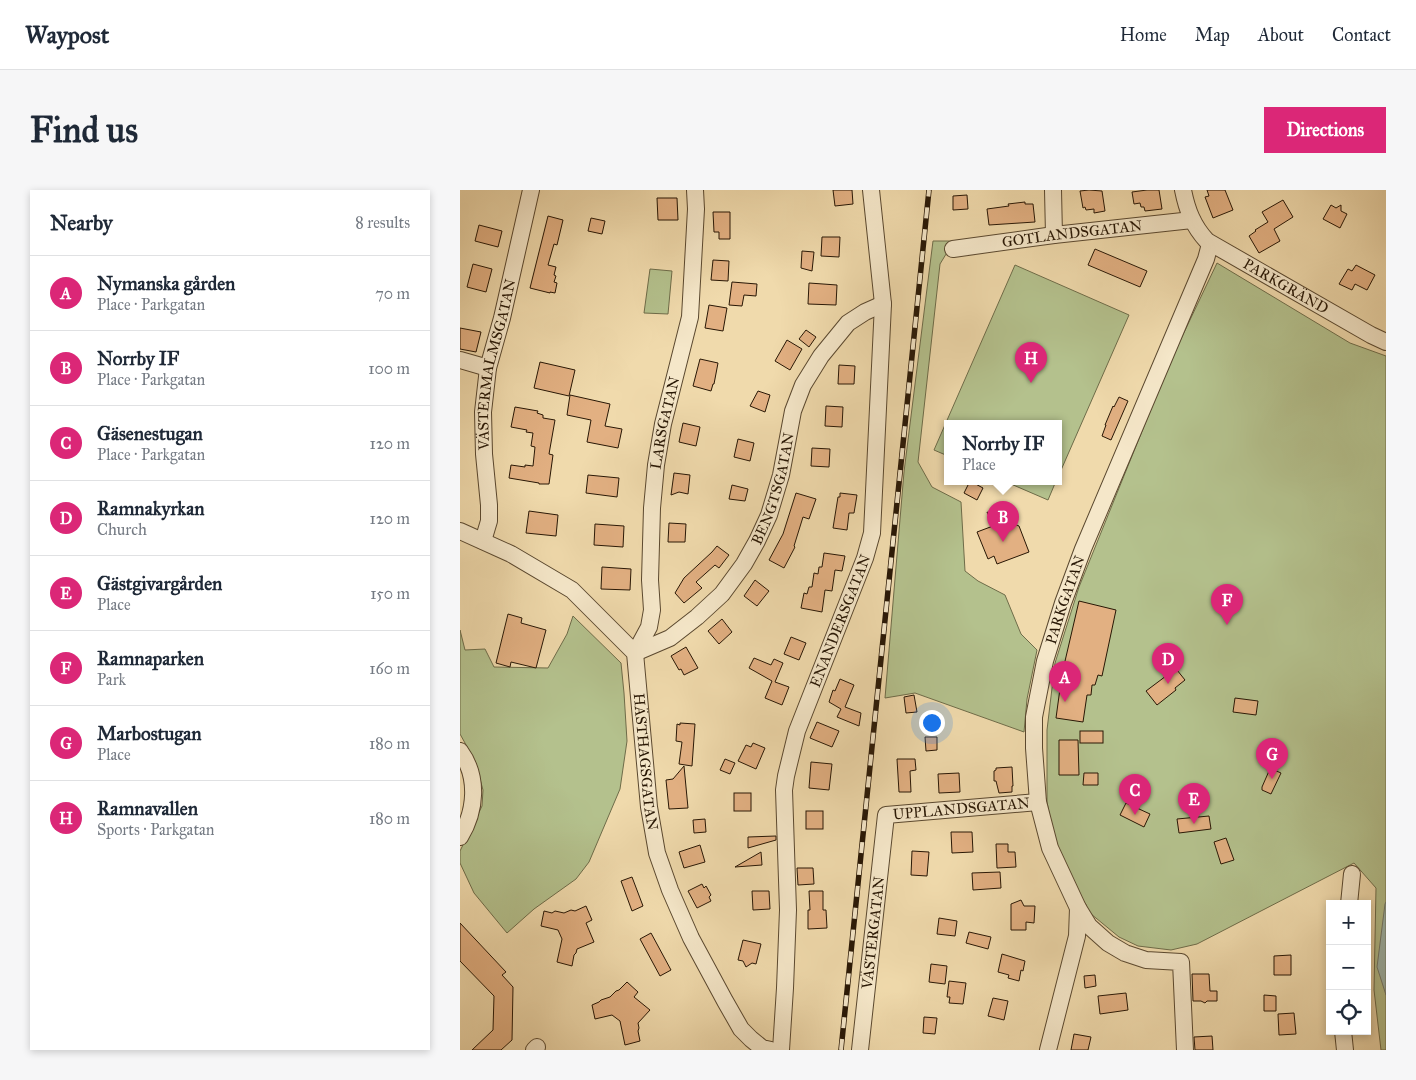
<!DOCTYPE html>
<meta charset="utf-8">
<style>
:root{--surface:#fff;--page:#f6f6f7;--text:#1f2937;--muted:#747a83;--line:#e0e1e3;--accent:#db2777}
body{margin:0;font-family:"IM FELL Great Primer",serif;background:var(--page);color:var(--text)}
.controls{position:absolute;right:15px;bottom:15px;display:grid;overflow:hidden;border-radius:0px;box-shadow:0 2px 8px #0003}
.controls button{width:45px;height:45px;display:grid;place-items:center;padding:0;border:0;border-bottom:1px solid var(--line);background:var(--surface);color:var(--text);font:25px sans-serif}
.you{position:absolute;left:471px;top:532px;width:18px;height:18px;margin:-12px;border:4px solid #fff;border-radius:50%;background:#1a73e8;box-shadow:0 0 0 8px #1a73e833}
.badge{display:grid;place-items:center;width:32px;height:32px;border-radius:50%;background:var(--accent);color:#fff;font-size:16px;font-weight:700}
.pin{position:absolute;translate:-50% -41px;filter:drop-shadow(0 1px 2px #0008)}
.pin::after{content:'';position:absolute;top:26px;width:18px;height:15px;background:inherit;clip-path:polygon(0 0,100% 0,50% 100%)}
.popup{position:absolute;left:484px;top:230px;width:118px;height:65px;box-sizing:border-box;display:grid;place-content:center;border-radius:0px;background:var(--surface);filter:drop-shadow(0 1px 4px #0005);font-size:16px;white-space:nowrap;color:var(--muted)}
.popup b{font-size:19px;color:var(--text)}
.popup::after{content:'';position:absolute;left:50%;top:100%;margin-left:-10px;border:10px solid transparent;border-top-color:var(--surface)}
.list{margin:0;padding:0;list-style:none}
h2{display:flex;justify-content:space-between;align-items:center;height:65px;margin:0;padding:0 20px;font-size:21px}
h2 small{font-size:16px;font-weight:400;color:var(--muted)}
.list li{display:grid;grid-template-columns:32px 1fr auto;gap:15px;align-items:center;box-sizing:border-box;height:75px;padding:0 20px;border-top:1px solid var(--line)}
.list b{display:block;font-size:19px;white-space:nowrap}
.list p{margin:0;font-size:16px;white-space:nowrap;color:var(--muted)}
.list em{font-size:16px;font-style:normal;color:var(--muted)}
.icon{flex:none;width:28px;height:28px;fill:none;stroke:currentColor;stroke-width:2;stroke-linecap:round;stroke-linejoin:round}
.map{position:relative;flex:none;width:926px;height:860px;overflow:hidden;border-radius:0px}
header{display:flex;align-items:center;gap:30px;box-sizing:border-box;height:70px;padding:0 25px;background:var(--surface);border-bottom:1px solid var(--line)}
header strong{font-size:24px}
nav{display:flex;gap:28px;margin-inline-start:auto;font-size:18px}
.intro{display:flex;align-items:center;justify-content:space-between;box-sizing:border-box;height:120px;padding:0 30px}
h1{margin:0;font-size:35px}
.button{padding:12px 22px;border-radius:0px;background:var(--accent);color:#fff;font-size:18px;font-weight:700}
main{display:flex;gap:30px;padding:0 30px}
aside{flex:1;background:var(--surface);border-radius:0px;box-shadow:0 2px 8px #0003}
.map>svg:first-child{display:block}
.green{fill:#b4c18d;stroke:#6e6c49}
.water{fill:#9cb9b2;stroke:#6e786d}
.building{fill:#e2b082;stroke:#281705}
.lines{fill:none;stroke-linecap:round;stroke-linejoin:round}
.minor-casing{stroke:#5a482f;stroke-width:18}
.minor{stroke:#f5e7c9;stroke-width:16}
.rail-casing{stroke:#281705;stroke-width:5.5}
.rail{stroke:#f5e7c9;stroke-width:4;stroke-dasharray:11;stroke-linecap:butt}
.labels{text-anchor:middle;stroke-width:4;stroke-linejoin:round;paint-order:stroke}
.street-label{font-size:15px;fill:#281705;stroke:#f5e7c9}
</style>
<header>
<strong>Waypost</strong>
<nav><a>Home</a><a>Map</a><a>About</a><a>Contact</a></nav>
</header>
<div class="intro"><h1>Find us</h1><a class="button">Directions</a></div>
<main>
<aside>
<h2>Nearby<small>8 results</small></h2>
<ul class="list">
<li><span class="badge">A</span><div><b>Nymanska gården</b><p>Place · Parkgatan</p></div><em>70 m</em></li>
<li><span class="badge">B</span><div><b>Norrby IF</b><p>Place · Parkgatan</p></div><em>100 m</em></li>
<li><span class="badge">C</span><div><b>Gäsenestugan</b><p>Place · Parkgatan</p></div><em>120 m</em></li>
<li><span class="badge">D</span><div><b>Ramnakyrkan</b><p>Church</p></div><em>120 m</em></li>
<li><span class="badge">E</span><div><b>Gästgivargården</b><p>Place</p></div><em>150 m</em></li>
<li><span class="badge">F</span><div><b>Ramnaparken</b><p>Park</p></div><em>160 m</em></li>
<li><span class="badge">G</span><div><b>Marbostugan</b><p>Place</p></div><em>180 m</em></li>
<li><span class="badge">H</span><div><b>Ramnavallen</b><p>Sports · Parkgatan</p></div><em>180 m</em></li>
</ul>
</aside>
<div class="map">
<svg width="926" height="860" viewBox="0 0 926 860">
<rect width="100%" height="100%" fill="#f0daac"/>
<filter id="stains"><feTurbulence type="fractalNoise" baseFrequency=".004" numOctaves="4"/><feColorMatrix values="0 0 0 0 .2 0 0 0 0 .09 0 0 0 0 .02 0 0 0 .5 -.17"/></filter>
<radialGradient id="worn" r=".72"><stop offset=".6" stop-color="#630" stop-opacity="0"/><stop offset="1" stop-color="#630" stop-opacity=".3"/></radialGradient>
<!-- green -->
<g class="green">
<polygon points="473,51 494,51 480,74 458,272 472,297 501,312 505,381 518,391 545,405 561,444 577,460 567,509 564,542 455,503 425,508 444,282"/>
<polygon points="757,73 890,153 926,166 926,860 921,860 914,800 916,698 894,673 737,754 711,760 678,756 659,747 625,719 594,649 587,612 587,540 595,473 619,397 710,172"/>
<polygon points="555,75 669,125 598,287 598,233 488,233 488,266 474,260"/>
<polygon points="190,79 212,81 208,124 184,123"/>
<polygon points="544,291 596,291 588,310"/>
<polygon points="113,426 161,473 164,503 167,551 160,599 129,672 116,689 74,719 47,743 14,703 0,673 0,661 22,616 23,600 15,571 0,544 0,440 5,460 25,459 34,477 88,478 107,444"/>
</g>
<!-- water -->
<polygon class="water" points="926,712 926,805 917,777 925,714"/>
<!-- building -->
<g class="building">
<polygon points="373,0 392,0 393,14 375,16"/>
<polygon points="629,0 642,1 645,21 634,23 634,19 626,20 625,17 623,18 620,1"/>
<polygon points="687,0 699,0 702,19 685,21 684,17 681,17 680,13 674,14 672,2"/>
<polygon points="747,0 765,0 773,20 753,28 745,7 749,6"/>
<polygon points="507,5 508,19 493,20 493,6"/>
<polygon points="197,8 217,8 218,30 198,30"/>
<polygon points="823,10 833,27 814,39 820,51 799,63 789,46 796,41 795,40 808,32 802,22"/>
<polygon points="565,12 565,14 573,14 575,32 529,35 527,19 549,16 548,14"/>
<polygon points="871,15 876,18 881,15 881,21 887,24 880,38 863,29"/>
<polygon points="253,22 270,22 270,49 259,49 259,42 254,42"/>
<polygon points="88,26 103,30 97,55 94,54 88,75 96,77 94,85 96,86 94,92 97,93 95,103 90,102 90,103 70,98"/>
<polygon points="131,28 145,31 142,44 128,41"/>
<polygon points="19,35 42,41 38,57 15,51"/>
<polygon points="362,47 380,47 379,67 361,66"/>
<polygon points="635,59 687,81 680,97 628,75"/>
<polygon points="342,61 354,62 352,81 341,78"/>
<polygon points="253,70 269,71 268,91 251,90"/>
<polygon points="13,74 32,79 26,102 7,97"/>
<polygon points="896,75 915,85 907,100 895,94 892,100 879,94 888,79 892,81"/>
<polygon points="272,92 297,94 296,106 284,105 282,116 269,115"/>
<polygon points="349,93 377,95 376,115 348,114"/>
<polygon points="249,115 267,118 263,141 245,138"/>
<polygon points="0,138 21,142 16,162 0,159"/>
<polygon points="346,140 356,147 349,157 339,149"/>
<polygon points="327,150 342,159 330,180 315,171"/>
<polygon points="240,169 258,173 254,194 253,194 251,201 233,196"/>
<polygon points="80,172 115,180 109,206 74,198"/>
<polygon points="379,175 395,176 394,194 378,194"/>
<polygon points="298,201 310,205 305,222 290,216"/>
<polygon points="110,205 150,214 145,236 162,239 158,258 127,252 131,230 107,225"/>
<polygon points="659,207 668,211 651,250 642,246 646,235 645,235 653,216 654,217"/>
<polygon points="366,216 383,217 382,237 365,236"/>
<polygon points="55,217 78,221 77,223 83,225 83,228 95,230 89,264 93,265 89,294 79,294 79,293 49,288 51,275 65,277 65,275 73,276 75,257 71,256 73,243 66,242 67,240 51,237"/>
<polygon points="223,233 240,237 236,256 219,252"/>
<polygon points="278,249 294,253 290,271 274,267"/>
<polygon points="352,258 370,259 369,277 351,276"/>
<polygon points="214,283 230,285 228,304 219,302 211,305"/>
<polygon points="128,285 159,288 157,307 126,303"/>
<polygon points="510,291 523,298 517,310 504,303"/>
<polygon points="272,295 288,299 285,311 269,309"/>
<polygon points="336,303 356,309 349,329 343,327 334,356 335,357 324,378 309,370 323,344"/>
<polygon points="380,303 397,305 394,323 389,323 387,340 373,338 378,307 380,307"/>
<polygon points="69,321 98,325 96,346 66,343"/>
<polygon points="527,322 559,336 569,362 537,374 534,366 528,369 517,342 533,336"/>
<polygon points="209,333 226,334 225,352 208,352"/>
<polygon points="135,334 164,336 163,357 134,355"/>
<polygon points="257,356 269,365 259,378 255,375 236,392 242,398 224,413 215,403 224,388 252,362"/>
<polygon points="364,363 385,366 382,381 375,380 372,401 365,400 362,422 341,418 344,403 347,404 349,397 352,397 354,383 358,384 359,377 362,377"/>
<polygon points="142,377 171,379 170,400 141,399"/>
<polygon points="295,390 309,401 297,416 284,406"/>
<polygon points="619,411 656,420 642,486 638,485 635,495 632,495 631,505 627,505 623,532 596,528 602,484"/>
<polygon points="48,424 62,428 61,433 86,440 76,478 51,472 50,477 36,473"/>
<polygon points="262,429 272,442 259,454 248,441"/>
<polygon points="331,447 346,453 339,470 324,464"/>
<polygon points="226,457 238,478 224,485 221,479 219,480 211,466"/>
<polygon points="294,468 311,475 314,469 323,473 315,492 329,497 322,515 305,508 312,491 289,478"/>
<polygon points="717,480 725,490 715,498 716,500 697,515 686,501 706,486 707,488"/>
<polygon points="380,489 394,495 385,517 401,523 399,536 377,527 381,519 369,512 373,500 375,501"/>
<polygon points="454,505 457,522 446,523 444,507"/>
<polygon points="775,508 798,511 796,525 773,522"/>
<polygon points="357,532 379,541 372,557 350,548"/>
<polygon points="220,533 235,534 232,576 219,574 222,552 216,551 217,534 220,535"/>
<rect x="620" y="541" width="23" height="12"/>
<polygon points="465,547 477,547 477,560 466,561"/>
<polygon points="599,550 618,550 619,585 599,585"/>
<polygon points="293,553 305,558 296,579 278,571 286,555 291,557"/>
<polygon points="265,569 275,573 270,584 260,580"/>
<polygon points="437,569 455,569 456,580 450,581 451,602 439,602"/>
<polygon points="351,572 372,574 369,600 349,598"/>
<polygon points="224,576 228,618 209,619 206,590 213,589"/>
<polygon points="552,577 553,596 552,596 552,602 539,603 536,591 534,591 534,581 536,580 536,578"/>
<polygon points="812,579 821,583 811,604 802,600 802,597 809,581 811,582"/>
<polygon points="499,583 500,602 479,603 478,584"/>
<polygon points="624,583 638,583 638,595 623,595"/>
<rect x="274" y="603" width="17" height="18"/>
<polygon points="666,613 690,624 684,637 660,625"/>
<rect x="346" y="621" width="17" height="18"/>
<polygon points="749,626 751,639 719,643 717,629"/>
<polygon points="245,629 246,642 234,643 233,630"/>
<polygon points="491,642 512,642 513,662 492,663"/>
<polygon points="316,646 316,650 288,658 288,647"/>
<polygon points="766,648 774,670 761,674 754,652"/>
<polygon points="536,654 548,654 548,662 555,662 556,677 537,678"/>
<polygon points="240,655 245,672 224,678 219,662"/>
<polygon points="452,661 469,662 467,686 451,685"/>
<polygon points="301,662 302,675 275,677"/>
<polygon points="337,678 353,678 354,694 338,695"/>
<polygon points="540,682 541,698 513,700 512,683"/>
<polygon points="172,687 183,716 172,721 161,691"/>
<polygon points="242,694 244,698 246,696 251,705 249,707 251,711 237,718 228,701"/>
<polygon points="292,701 309,701 310,719 293,720"/>
<polygon points="349,701 363,701 363,720 366,720 367,738 348,739 348,720 350,720"/>
<polygon points="561,710 564,716 575,716 574,733 566,732 566,740 551,740 551,714"/>
<polygon points="126,716 132,730 126,733 134,752 117,759 116,763 114,765 112,776 97,772 102,749 98,740 81,736 84,721 92,723 95,721 104,723 111,720 115,721"/>
<polygon points="479,728 497,731 495,746 477,744"/>
<polygon points="0,733 46,782 42,785 53,797 52,850 41,860 12,860 33,840 34,806 0,771"/>
<polygon points="509,742 531,747 528,759 506,753"/>
<polygon points="191,743 211,780 200,786 180,749"/>
<polygon points="283,750 301,754 296,774 292,773 286,777 283,771 278,770"/>
<polygon points="542,764 565,771 563,781 561,780 559,791 548,788 549,785 538,782"/>
<polygon points="831,765 831,785 814,785 814,766"/>
<polygon points="471,774 487,776 485,794 469,792"/>
<polygon points="732,784 749,784 750,801 757,801 757,811 747,811 745,813 741,811 733,811"/>
<polygon points="635,785 636,796 625,798 624,786"/>
<polygon points="489,791 506,793 503,814 489,813 490,807 487,807"/>
<polygon points="167,792 178,802 174,807 190,820 178,833 179,838 178,841 180,851 165,855 160,831 152,825 135,829 132,815 139,812 141,810 150,807 156,801 159,800"/>
<polygon points="666,803 668,820 640,824 638,806"/>
<polygon points="804,805 816,806 816,821 804,821"/>
<polygon points="533,808 548,811 544,830 528,826"/>
<polygon points="834,823 836,844 819,845 818,824"/>
<polygon points="464,827 477,828 475,844 463,843"/>
<polygon points="614,844 631,847 628,860 611,860"/>
<polygon points="752,846 753,860 735,860 734,847"/>
</g>
<g class="lines">
<defs>
<g id="minor">
<polyline points="593,0 594,45"/>
<path id="s1" d="M723 0C727 20 733 36 747 51L911 145 926 152"/>
<path id="s2" d="M493 59 594 45 732 30"/>
<polyline points="0,170 28,178"/>
<path id="s3" d="M0 341 51 364 112 400 175 463 189 617 197 663 210 700 231 748 265 811 281 839 291 849 302 858 311 860"/>
<path id="s4" d="M23 351 29 331V315L24 264 23 222 28 178 42 128 71 0"/>
<path id="s5" d="M175 463 189 437 192 420 190 390 192 318 196 275 203 234 230 127 236 19 235 0"/>
<path id="s6" d="M175 463 210 448 237 427 262 404 284 374 297 351 309 325 321 285 333 221 343 195 361 166 388 133 405 122 423 114"/>
<path d="M0 561C19 587 16 621 0 647"/>
<polyline points="889,714 892,684"/>
<polyline points="883,841 885,860"/>
<polyline points="74,860 77,857"/>
<path id="s7" d="M321 860 325 798 328 720 324 600 326 586 337 541 405 368 412 343 423 114 411 0"/>
<path id="s8" d="M400 860 426 625 578 612"/>
<polyline points="588,860 617,746 618,718"/>
<path id="s9" d="M725 860 721 772 686 770 665 763 648 753 629 736 618 718 590 658 578 612 574 558V527L585 471 603 413 623 359 746 69 750 54"/>
</g>
</defs>
<!-- minor casing -->
<use href="#minor" class="minor-casing"/>
<!-- minor -->
<use href="#minor" class="minor"/>
<defs>
<polyline id="rail" points="381,860 469,0"/>
</defs>
<!-- rail casing -->
<use href="#rail" class="rail-casing"/>
<!-- rail -->
<use href="#rail" class="rail"/>
</g>
<g class="labels">
<!-- street labels -->
<g class="street-label">
<text dy="5" stroke="none"><textPath href="#s2" startOffset="120">GOTLANDSGATAN</textPath></text>
<text dy="5" stroke="none"><textPath href="#s1" startOffset="148">PARKGRÄND</textPath></text>
<text dy="5" stroke="none"><textPath href="#s4" startOffset="179">VÄSTERMALMSGATAN</textPath></text>
<text dy="5" stroke="none"><textPath href="#s5" startOffset="235">LARSGATAN</textPath></text>
<text dy="5" stroke="none"><textPath href="#s6" startOffset="225">BENGTSGATAN</textPath></text>
<text dy="5" stroke="none"><textPath href="#s9" startOffset="532">PARKGATAN</textPath></text>
<text dy="5" stroke="none"><textPath href="#s7" startOffset="439">ENANDERSGATAN</textPath></text>
<text dy="5" stroke="none"><textPath href="#s3" startOffset="325">HÄSTHAGSGATAN</textPath></text>
<text dy="5" stroke="none"><textPath href="#s8" startOffset="312">UPPLANDSGATAN</textPath></text>
<text dy="5" stroke="none"><textPath href="#s8" startOffset="118">VÄSTERGATAN</textPath></text>
</g>
</g>
<rect width="100%" height="100%" filter="url(#stains)"/>
<rect width="100%" height="100%" fill="url(#worn)"/>
</svg>
<div class="controls">
<button>+</button>
<button>−</button>
<button><svg class="icon" aria-label="locate" viewBox="0 0 24 24"><circle cx="12" cy="12" r="6"/><path d="M12 2v4M12 18v4M2 12h4M18 12h4"/></svg></button>
</div>
<div class="you"></div>
<div class="pin badge" style="left:605px;top:512px">A</div>
<div class="pin badge" style="left:543px;top:352px">B</div>
<div class="popup"><b>Norrby IF</b>Place</div>
<div class="pin badge" style="left:675px;top:625px">C</div>
<div class="pin badge" style="left:708px;top:494px">D</div>
<div class="pin badge" style="left:734px;top:634px">E</div>
<div class="pin badge" style="left:767px;top:435px">F</div>
<div class="pin badge" style="left:812px;top:589px">G</div>
<div class="pin badge" style="left:571px;top:193px">H</div>
</div>
</main>
